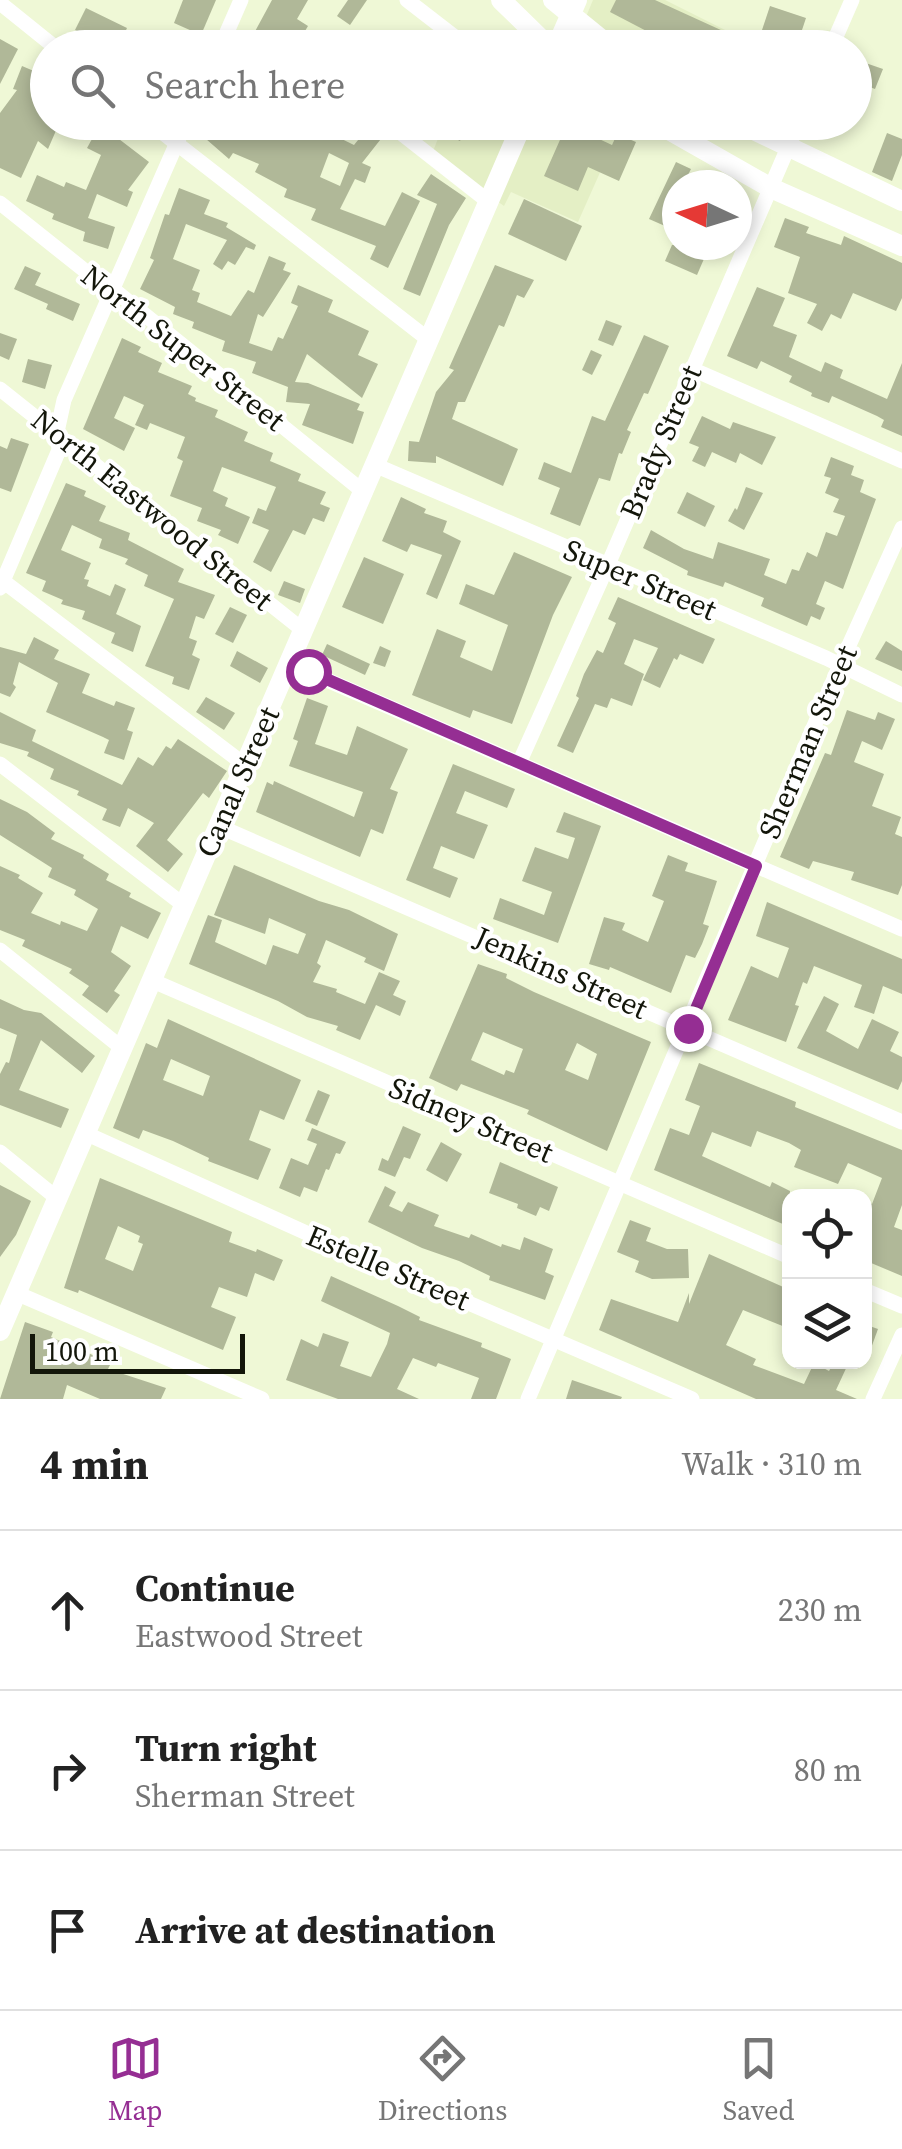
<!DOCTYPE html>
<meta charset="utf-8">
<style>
:root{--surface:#fff;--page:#f2f2f2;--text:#222;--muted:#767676;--line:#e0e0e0;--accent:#952e93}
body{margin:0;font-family:"Source Serif 4",serif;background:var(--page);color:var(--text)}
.controls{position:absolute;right:30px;bottom:30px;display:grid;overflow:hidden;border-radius:20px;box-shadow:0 5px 15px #0003}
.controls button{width:90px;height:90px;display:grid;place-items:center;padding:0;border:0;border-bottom:2px solid var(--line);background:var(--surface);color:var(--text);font:50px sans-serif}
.compass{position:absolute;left:662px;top:170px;width:90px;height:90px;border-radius:50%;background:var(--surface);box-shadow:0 5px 15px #0003;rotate:274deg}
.scale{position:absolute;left:30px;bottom:25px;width:215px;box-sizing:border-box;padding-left:10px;border:5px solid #13160a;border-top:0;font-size:28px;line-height:35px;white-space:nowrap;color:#13160a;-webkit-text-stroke:8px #fff;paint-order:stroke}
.stop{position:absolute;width:30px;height:30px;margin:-22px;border:8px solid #952e93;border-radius:50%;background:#fff}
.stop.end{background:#952e93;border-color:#fff;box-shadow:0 2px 10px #0008}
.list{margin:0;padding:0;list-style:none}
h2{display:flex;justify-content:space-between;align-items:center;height:130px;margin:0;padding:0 40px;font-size:42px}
h2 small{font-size:32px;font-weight:400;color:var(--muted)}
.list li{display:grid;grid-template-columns:65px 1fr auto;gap:30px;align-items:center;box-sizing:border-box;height:160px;padding:0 40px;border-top:2px solid var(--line)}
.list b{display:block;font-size:38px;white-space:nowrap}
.list p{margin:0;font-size:32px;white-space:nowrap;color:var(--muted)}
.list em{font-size:32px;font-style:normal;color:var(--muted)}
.icon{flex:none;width:55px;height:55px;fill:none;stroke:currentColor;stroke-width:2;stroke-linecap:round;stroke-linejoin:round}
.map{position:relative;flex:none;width:902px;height:1399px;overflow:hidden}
.search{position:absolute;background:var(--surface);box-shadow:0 5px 15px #0003;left:30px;right:30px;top:30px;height:110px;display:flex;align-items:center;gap:25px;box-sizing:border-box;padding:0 35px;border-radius:55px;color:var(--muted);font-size:38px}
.sheet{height:610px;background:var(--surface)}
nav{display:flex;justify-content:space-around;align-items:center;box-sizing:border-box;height:140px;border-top:2px solid var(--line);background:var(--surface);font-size:28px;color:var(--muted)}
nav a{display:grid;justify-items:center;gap:5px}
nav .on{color:var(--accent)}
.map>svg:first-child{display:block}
.built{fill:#e4efc5}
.building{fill:#b0b898;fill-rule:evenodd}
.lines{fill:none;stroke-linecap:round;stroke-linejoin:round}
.street{stroke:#fff;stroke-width:15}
.secondary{stroke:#fff;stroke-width:20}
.route{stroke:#952e93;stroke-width:12}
.labels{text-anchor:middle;stroke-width:8;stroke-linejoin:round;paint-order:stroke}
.street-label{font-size:30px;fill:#13160a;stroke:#fff}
</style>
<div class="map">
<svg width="902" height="1399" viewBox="0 0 902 1399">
<rect width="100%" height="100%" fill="#eff8d6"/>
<!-- built -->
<g class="built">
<polygon points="593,0 665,0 733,34 727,47 573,48"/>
<polygon points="444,123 622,123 578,222 511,192 504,206 432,154"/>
</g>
<!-- building -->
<g class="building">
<polygon points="183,0 216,0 201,35 174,23"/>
<polygon points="272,0 308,0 297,19 308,26 295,48 246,48"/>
<polygon points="348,0 367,0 350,25 337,16"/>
<polygon points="616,0 655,0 723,31 715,48 679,48 610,12"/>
<polygon points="770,6 806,18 796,48 750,48 755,34 760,36"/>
<polygon points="86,8 127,28 118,48 97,48 100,42 75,30"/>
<polygon points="0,39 18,49 0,84"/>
<polygon points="854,59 883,69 875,89 854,81"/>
<polygon points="22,66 48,77 48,122 102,122 118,130 115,136 149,162 128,190 133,192 127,207 97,194 88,218 115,227 108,249 83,241 85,232 52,219 54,214 26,201 37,175 64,187 66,182 86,190 101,155 87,148 92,139 58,126 48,149 38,141 21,178 0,168 0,113 17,90 13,89"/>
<path d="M220 122 236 132 242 122H307L354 145 371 124 384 135 362 163 371 167 365 183 355 179 340 209 385 226 402 192 420 201 388 268 370 259 376 246 311 220 316 209 284 197 287 189 255 172 259 164 233 153 229 159 206 139ZM329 153 349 163 340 186 320 177Z"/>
<polygon points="444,122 479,122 473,136 464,132 460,141 448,135 452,126"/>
<polygon points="567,124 612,145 617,134 636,142 619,181 588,167 578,191 544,176"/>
<polygon points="887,133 902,139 902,155 892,181 872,172"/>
<polygon points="676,162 691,169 683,185 677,185 677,198 665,226 649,219"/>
<polygon points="431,174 466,198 449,225 420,296 403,289 437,204 417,195"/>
<polygon points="179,188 210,200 204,214 228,223 226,227 256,245 254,250 246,247 235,265 228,261 222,270 213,264 227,240 186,224 173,259 200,270 192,290 200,293 197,302 231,316 248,290 254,293 269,256 286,263 283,270 291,273 263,317 258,314 249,343 272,351 278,337 283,339 298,306 291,303 298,285 333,300 328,312 369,331 358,355 378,364 362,398 307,354 295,382 308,383 360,404 357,410 364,412 353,444 302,425 310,404 286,402 288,387 252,373 256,362 222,351 225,341 192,328 194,322 173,314 175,307 140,289 154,260 150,258 165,214 169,215"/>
<polygon points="524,199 582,226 566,261 508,234"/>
<polygon points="785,218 809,227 806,233 841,245 844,236 902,263 902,298 896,311 853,293 841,319 831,314 822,331 807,323 817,304 788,293 800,257 774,247"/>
<polygon points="672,245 710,245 697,275 665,261"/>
<polygon points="495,265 534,280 524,298 517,295 504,327 499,325 465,402 458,402 452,419 518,449 503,486 436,456 436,463 408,461 409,441 419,442 436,392 454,370 449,368"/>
<polygon points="25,266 41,273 35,285 80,304 73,321 46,309 48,304 14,289"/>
<polygon points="757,287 785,298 773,326 797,335 789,357 821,372 825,362 843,370 840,378 887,399 902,363 902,436 881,427 884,420 877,416 832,396 829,403 811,396 812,393 789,382 792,376 761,361 757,369 727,356"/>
<polygon points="606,320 622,326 613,346 598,340"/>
<polygon points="0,333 17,339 9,360 0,356"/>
<polygon points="644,335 669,346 648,394 644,393 627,430 631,432 622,454 619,453 610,481 599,478 580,526 550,514 560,488 538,479 544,462 571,473 592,416 605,421"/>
<polygon points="122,338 141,347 138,352 162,363 158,372 192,386 188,394 196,398 195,401 218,410 215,417 248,432 244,441 273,453 270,461 301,474 298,481 326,492 320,504 330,508 324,522 313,518 305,535 293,530 271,572 253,562 269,530 252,523 258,508 266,511 276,487 222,467 213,491 228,498 225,506 250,517 238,544 218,535 221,530 197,521 202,508 170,496 183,461 177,458 185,437 150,423 147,430 135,425 144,405 124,396 114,418 135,428 124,451 83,429"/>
<polygon points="591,350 602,355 592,375 582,370"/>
<polygon points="28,359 52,365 45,389 22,382"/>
<polygon points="702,416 730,429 733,422 776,437 762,465 740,453 736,463 712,452 705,467 692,461 699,447 689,443"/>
<polygon points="11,438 29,444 11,492 0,488 0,446 7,449"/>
<polygon points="831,457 854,466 851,475 864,480 860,492 876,499 843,589 825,581 816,604 825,608 820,620 811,616 807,626 761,606 764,598 725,582 723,587 687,575 688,571 643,548 651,530 684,549 713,559 718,542 770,559 764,575 786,584 792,569 799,571 807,552 817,557 826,532 837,536 845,516 833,512 839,499 825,493 831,478 824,476"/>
<polygon points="66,483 86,491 84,496 106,506 99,521 130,533 128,540 184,569 178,582 215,595 204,619 196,616 189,638 197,641 192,655 200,659 189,690 172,684 174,677 145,666 174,599 144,586 148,575 125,564 128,559 99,548 102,539 72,525 61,550 91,563 84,579 89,580 87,586 110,596 115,584 126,589 116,614 141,626 133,652 111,643 115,633 82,619 85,611 61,604 63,600 42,591 46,581 26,573"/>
<polygon points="746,487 763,493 744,530 728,521 735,508 737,510"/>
<polygon points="687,492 715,506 705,527 677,513"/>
<polygon points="401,497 426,509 424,513 447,521 443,532 461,541 437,599 426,594 442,555 411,544 407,552 382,541"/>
<polygon points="514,552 572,577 553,615 512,724 473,710 470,718 412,695 437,629 466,641 460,657 492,671 508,625 459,604 466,584 494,595"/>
<polygon points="364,557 404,574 383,624 342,607"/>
<polygon points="284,581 305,589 300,603 278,595"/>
<polygon points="618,597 715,639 703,664 680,654 677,660 674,658 660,688 643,680 658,648 634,639 624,664 644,674 632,706 611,698 607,708 595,704 573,753 557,746 579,698 576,696 584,674 597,650 603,653 616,623 608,619"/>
<polygon points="230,607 247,615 233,643 215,634"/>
<polygon points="34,637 59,650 54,659 90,674 82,693 114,706 116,701 135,708 127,730 133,732 124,760 104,753 109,740 103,737 46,712 58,683 19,662 13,684 16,687 10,697 0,693 0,647 26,654"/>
<polygon points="886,641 902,651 902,671 875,659"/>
<polygon points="327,644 370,664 365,675 322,655"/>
<polygon points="380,646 391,651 385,667 373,663"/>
<polygon points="237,651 268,668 260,683 230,666"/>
<polygon points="206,697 235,713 224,730 196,712"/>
<polygon points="307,698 328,706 315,744 347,755 357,726 408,749 390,789 398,792 383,834 371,829 360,857 256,812 267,782 273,785 274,781 354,817 363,792 289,766 298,741 293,739"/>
<polygon points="847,710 875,720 878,712 895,719 882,750 862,741 854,762 884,774 872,806 901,817 895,834 902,837 902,885 898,895 851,880 854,872 813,861 809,869 780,857 825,753 831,755"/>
<polygon points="0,712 36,730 32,741 122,785 138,757 153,766 166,746 171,749 178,739 227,771 209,798 203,793 167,840 183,854 168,872 136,846 154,823 128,808 120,827 102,820 107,809 77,795 79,791 50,779 54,769 27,756 29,752 0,743"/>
<polygon points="453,764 515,789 507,808 465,791 456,813 488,825 474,859 441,846 433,868 458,878 450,898 406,880"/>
<polygon points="0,799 27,812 55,833 51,839 84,855 83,858 109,874 106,880 131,893 129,897 161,913 148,939 121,926 111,952 131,966 114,991 120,995 107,1013 82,995 89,986 69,973 72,969 22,946 25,940 0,930 0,866 20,875 18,878 43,893 31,913 60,925 61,921 87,931 98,909 74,895 76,890 48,877 52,868 0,835"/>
<polygon points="564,812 601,826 558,943 493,919 500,898 544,915 552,892 522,881 535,847 568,859 575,838 556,832"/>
<polygon points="668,855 688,863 685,871 717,881 703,924 709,926 702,944 695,958 686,955 671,993 610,967 609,970 589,964 604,917 625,923 622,930 648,942 664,901 652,896"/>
<polygon points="234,865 319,901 349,910 398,934 384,971 364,962 366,958 326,940 317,963 321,966 313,982 337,989 336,992 365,1004 379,972 400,981 393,995 406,1001 400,1016 376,1005 360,1040 336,1030 338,1026 307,1017 278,1001 189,964 208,915 222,920 215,942 266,965 273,945 298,954 306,934 269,918 265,934 214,915"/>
<polygon points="767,902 902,959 902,994 883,986 874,1014 854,1007 862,985 814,966 807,984 803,982 795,1005 799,1006 786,1042 728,1020 751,966 778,978 789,948 756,936"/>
<path d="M478 964 507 974 506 978 534 992 651 1042 607 1151 527 1114 529 1110 461 1084 457 1091 429 1078ZM483 1032 523 1049 514 1073 506 1070 504 1075 471 1060ZM577 1043 597 1054 588 1080 565 1070Z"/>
<polygon points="824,996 839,1004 826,1031 858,1049 872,1019 899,1032 890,1051 902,1057 902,1081 898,1090 797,1048"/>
<polygon points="0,999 24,1010 41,1013 95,1056 82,1073 41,1040 19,1090 69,1109 61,1128 0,1105 0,1074 6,1062 9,1063 17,1035 0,1028"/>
<path d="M168 1019 301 1080 284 1120 260 1110 249 1140 271 1149 258 1180 208 1161 209 1158 173 1141 143 1130 139 1139 113 1128 146 1043 157 1048ZM171 1059 210 1076 203 1096 163 1080Z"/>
<polygon points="699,1063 796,1102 795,1107 902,1150 902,1205 894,1227 902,1230 902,1276 864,1260 864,1200 872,1204 882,1178 848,1163 838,1184 794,1167 801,1150 789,1143 757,1131 751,1147 712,1132 702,1156 770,1187 772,1182 790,1191 790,1227 654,1170 670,1128 689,1135 700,1106 685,1100"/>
<polygon points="318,1090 330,1095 317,1126 305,1121"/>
<polygon points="403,1126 421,1134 410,1159 404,1157 395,1177 378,1170 382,1158 388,1161"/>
<polygon points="312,1128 346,1142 340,1154 336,1153 329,1170 326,1169 317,1192 304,1187 300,1197 279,1188 291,1158 308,1165 317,1144 307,1140"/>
<polygon points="441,1142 462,1154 447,1182 426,1170"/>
<polygon points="500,1162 558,1187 549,1211 540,1207 536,1216 517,1208 518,1204 489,1193"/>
<path d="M100 1178 232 1232 229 1242 256 1252 257 1249 283 1260 274 1281 255 1273 247 1297 219 1287 211 1307 236 1317 223 1350 79 1290 78 1293 64 1288ZM118 1226 140 1236 138 1242 143 1244 133 1271 105 1259Z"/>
<polygon points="0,1185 31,1201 16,1235 0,1257"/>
<polygon points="385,1186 396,1192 389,1206 402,1212 408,1202 439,1215 434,1226 469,1238 471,1234 501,1247 502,1244 520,1250 524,1237 553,1249 545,1272 554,1276 545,1300 489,1280 490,1276 459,1261 422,1248 368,1222"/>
<polygon points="630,1220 651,1228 646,1241 667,1249 688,1249 689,1278 652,1279 635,1272 639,1261 617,1252"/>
<polygon points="709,1254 790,1290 790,1329 743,1310 726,1345 756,1359 753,1365 804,1384 814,1363 829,1371 834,1362 849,1362 836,1390 857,1399 756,1399 599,1330 611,1299 678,1322 689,1293 689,1304"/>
<polygon points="331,1276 398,1306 420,1317 419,1320 482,1343 481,1347 511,1359 496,1399 471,1399 479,1378 438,1363 436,1367 413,1358 397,1389 419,1399 338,1399 286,1380 301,1339 318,1347 323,1333 349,1342 340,1366 371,1377 387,1344 390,1333 321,1301"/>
<polygon points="25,1322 53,1332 51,1337 111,1363 108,1369 166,1388 161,1399 100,1399 67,1385 63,1399 0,1399"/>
<polygon points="864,1324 878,1329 866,1362 864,1361"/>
<polygon points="572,1380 622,1397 621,1399 566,1399"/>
</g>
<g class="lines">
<!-- street -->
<g class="street">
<polyline points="407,0 469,48"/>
<polyline points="0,3 56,48"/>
<polyline points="220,48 241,0"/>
<polyline points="831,48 852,0"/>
<polyline points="149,122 429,340"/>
<polyline points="387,122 489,202"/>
<polyline points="0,203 84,270 113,289 365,493"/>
<polyline points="692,369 902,461"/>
<polyline points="0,389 304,631"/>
<polyline points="377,466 826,658 902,695"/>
<polyline points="3,581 245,765"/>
<polyline points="0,588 59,450 57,432 64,400 186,122"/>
<polyline points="290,664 902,929"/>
<polyline points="520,761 607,567 799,122"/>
<polyline points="0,764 185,906"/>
<polyline points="218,826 902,1122"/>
<polyline points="0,950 123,1049"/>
<polyline points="153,981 790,1257"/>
<polyline points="87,1134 322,1240 692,1399"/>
<polyline points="0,1152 58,1199"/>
<polyline points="864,1290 902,1306"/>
<polyline points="16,1293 262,1399"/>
<polyline points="528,1399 840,665 902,528"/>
<polyline points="873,1399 902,1335"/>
</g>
<!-- secondary -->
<g class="secondary">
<polyline points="501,0 550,48"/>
<polyline points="553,0 612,48"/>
<polyline points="556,48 577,0"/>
<polyline points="655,122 771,188 902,246"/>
<polyline points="737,122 902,201"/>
<polyline points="0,1331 523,122"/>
</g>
</g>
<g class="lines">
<!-- route -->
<polyline class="route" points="308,671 756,866 688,1028"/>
</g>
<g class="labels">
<!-- street labels -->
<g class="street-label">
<text transform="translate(183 348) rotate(38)" y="10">North Super Street</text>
<text transform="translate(661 442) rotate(-67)" y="10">Brady Street</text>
<text transform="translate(152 510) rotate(39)" y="10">North Eastwood Street</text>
<text transform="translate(640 580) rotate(23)" y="10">Super Street</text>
<text transform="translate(808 742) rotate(-67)" y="10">Sherman Street</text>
<text transform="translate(238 782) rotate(-66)" y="10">Canal Street</text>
<text transform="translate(561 973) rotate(24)" y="10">Jenkins Street</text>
<text transform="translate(471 1120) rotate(23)" y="10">Sidney Street</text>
<text transform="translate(388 1268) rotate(23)" y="10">Estelle Street</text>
</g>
</g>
</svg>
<div class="controls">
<button><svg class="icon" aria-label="locate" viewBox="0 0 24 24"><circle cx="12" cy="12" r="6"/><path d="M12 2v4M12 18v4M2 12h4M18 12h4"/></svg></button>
<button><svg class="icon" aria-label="layers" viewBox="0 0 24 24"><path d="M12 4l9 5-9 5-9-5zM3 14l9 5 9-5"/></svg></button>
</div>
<svg class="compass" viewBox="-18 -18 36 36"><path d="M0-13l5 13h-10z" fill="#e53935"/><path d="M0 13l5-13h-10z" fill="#767676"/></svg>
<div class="scale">100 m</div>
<div class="stop" style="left:308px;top:671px"></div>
<div class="stop end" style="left:688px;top:1028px"></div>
<div class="search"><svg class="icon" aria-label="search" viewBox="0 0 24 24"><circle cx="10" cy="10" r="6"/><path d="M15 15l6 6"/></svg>Search here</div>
</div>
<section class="sheet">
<h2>4 min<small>Walk · 310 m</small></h2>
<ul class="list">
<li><svg class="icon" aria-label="ahead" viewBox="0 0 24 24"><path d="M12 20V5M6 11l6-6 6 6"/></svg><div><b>Continue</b><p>Eastwood Street</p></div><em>230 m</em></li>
<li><svg class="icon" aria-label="right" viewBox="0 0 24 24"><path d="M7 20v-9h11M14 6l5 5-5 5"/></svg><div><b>Turn right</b><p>Sherman Street</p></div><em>80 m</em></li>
<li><svg class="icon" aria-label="arrive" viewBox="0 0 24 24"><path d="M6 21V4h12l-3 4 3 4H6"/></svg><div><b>Arrive at destination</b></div></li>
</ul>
</section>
<nav>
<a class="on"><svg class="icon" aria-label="map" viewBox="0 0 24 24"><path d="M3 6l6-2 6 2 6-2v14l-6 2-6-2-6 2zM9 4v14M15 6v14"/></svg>Map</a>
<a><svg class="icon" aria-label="directions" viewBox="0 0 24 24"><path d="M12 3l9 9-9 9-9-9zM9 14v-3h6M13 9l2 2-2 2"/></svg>Directions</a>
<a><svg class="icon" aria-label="saved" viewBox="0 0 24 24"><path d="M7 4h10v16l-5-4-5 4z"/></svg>Saved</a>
</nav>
